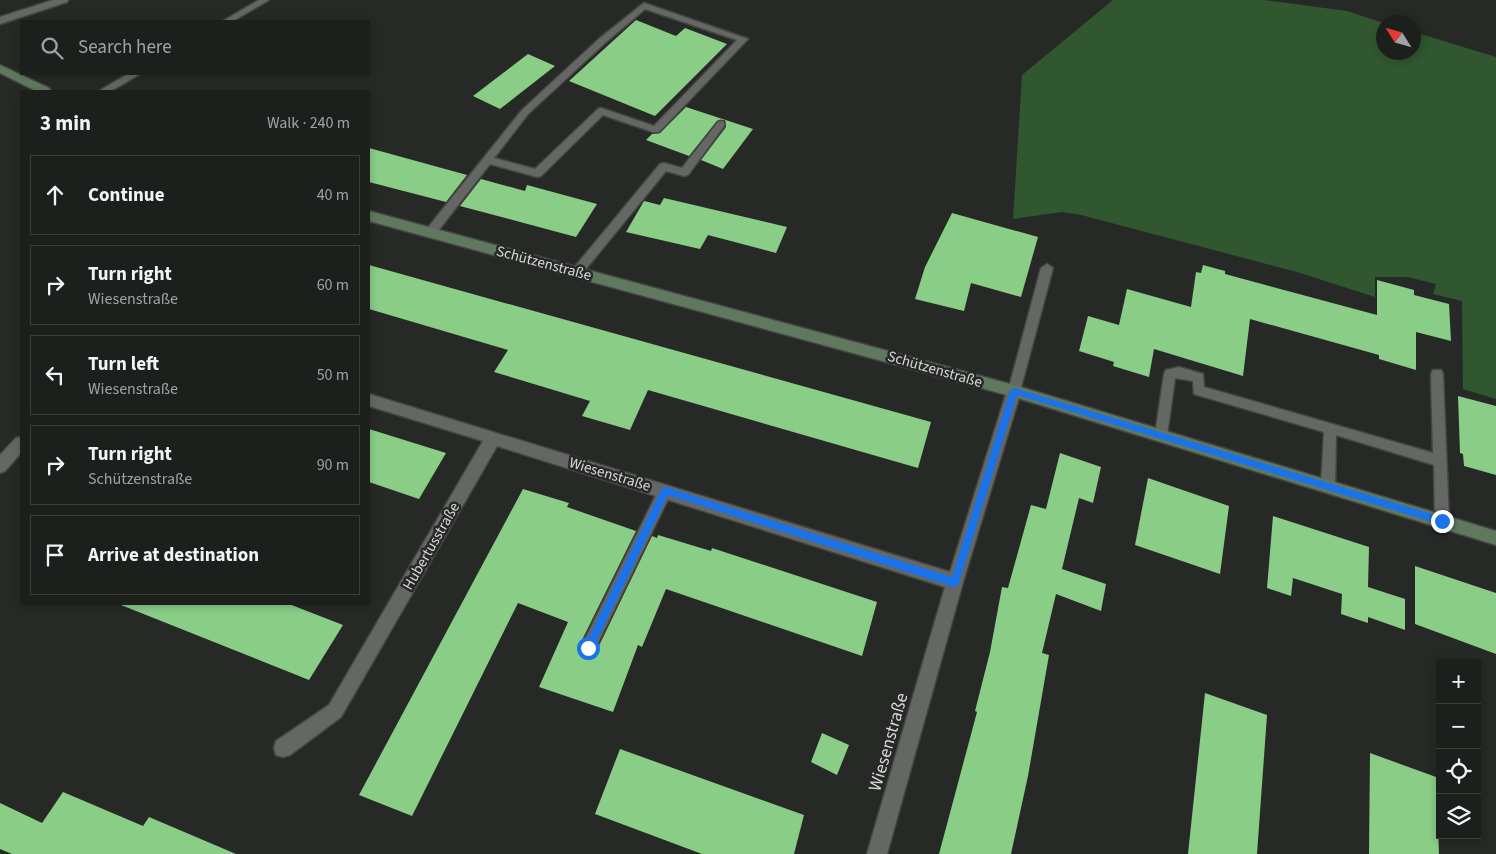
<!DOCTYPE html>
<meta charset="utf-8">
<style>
:root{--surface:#1d1f1d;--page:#2a2c2a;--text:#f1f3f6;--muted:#a0a2a4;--line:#3b3d3b}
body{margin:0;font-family:"Source Sans 3",sans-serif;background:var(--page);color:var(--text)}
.controls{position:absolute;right:15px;bottom:15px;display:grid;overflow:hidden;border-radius:0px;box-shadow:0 2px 8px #0003}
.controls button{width:45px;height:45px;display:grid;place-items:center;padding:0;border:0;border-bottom:1px solid var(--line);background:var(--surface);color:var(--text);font:25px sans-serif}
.compass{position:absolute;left:1376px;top:15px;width:45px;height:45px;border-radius:50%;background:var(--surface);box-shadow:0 2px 8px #0003;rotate:307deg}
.stop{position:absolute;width:15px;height:15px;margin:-11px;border:4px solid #1a73e8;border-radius:50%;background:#fff}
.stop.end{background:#1a73e8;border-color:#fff;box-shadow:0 1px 5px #0008}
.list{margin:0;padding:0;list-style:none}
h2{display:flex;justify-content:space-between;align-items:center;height:65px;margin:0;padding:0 20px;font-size:21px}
h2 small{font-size:16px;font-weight:400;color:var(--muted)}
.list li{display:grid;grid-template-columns:32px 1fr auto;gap:15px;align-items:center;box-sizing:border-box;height:80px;margin:0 10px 10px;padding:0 10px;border:1px solid var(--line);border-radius:0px}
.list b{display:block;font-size:19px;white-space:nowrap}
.list p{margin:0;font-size:16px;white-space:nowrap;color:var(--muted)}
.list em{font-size:16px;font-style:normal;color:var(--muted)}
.icon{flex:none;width:28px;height:28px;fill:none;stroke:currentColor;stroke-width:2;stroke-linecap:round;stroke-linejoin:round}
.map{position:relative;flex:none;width:1496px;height:854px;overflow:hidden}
.search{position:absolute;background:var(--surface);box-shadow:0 2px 8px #0003;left:20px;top:20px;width:350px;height:55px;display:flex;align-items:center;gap:12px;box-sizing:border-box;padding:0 18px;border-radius:0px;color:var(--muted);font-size:19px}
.panel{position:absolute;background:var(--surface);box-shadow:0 2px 8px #0003;left:20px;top:90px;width:350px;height:515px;border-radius:0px}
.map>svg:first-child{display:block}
.green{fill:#30572f}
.building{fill:#89cd87}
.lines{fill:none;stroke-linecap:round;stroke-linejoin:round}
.lane-casing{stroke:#444644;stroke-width:3}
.street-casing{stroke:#444644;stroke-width:3}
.secondary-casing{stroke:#444644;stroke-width:3}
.lane{fill:#656765;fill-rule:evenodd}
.street{fill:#656765;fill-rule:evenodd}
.secondary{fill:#5f785e;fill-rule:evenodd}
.route{fill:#1a73e8}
.labels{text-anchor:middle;stroke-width:5;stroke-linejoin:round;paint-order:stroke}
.street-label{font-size:15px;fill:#d8d9d8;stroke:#272927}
.near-street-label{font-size:18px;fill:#d8d9d8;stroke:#272927}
</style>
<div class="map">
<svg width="1496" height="854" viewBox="0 0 1496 854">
<rect width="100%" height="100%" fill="#272927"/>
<!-- green -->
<polygon class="green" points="1113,0 1264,0 1347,11 1383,23 1384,52 1414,52 1414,32 1496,57 1496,399 1463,389 1462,301 1433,294 1436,284 1407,277 1375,277 1375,297 1297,272 1081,215 1062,212 1013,219 1022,75"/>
<!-- building -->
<g class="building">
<polygon points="636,20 676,36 685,28 727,44 655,116 569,81"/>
<polygon points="528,54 555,66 500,109 473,96"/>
<polygon points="686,107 753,129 723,169 701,160 726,127 725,120 717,121 689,156 646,140 652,134 660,133"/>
<polygon points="369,148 467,175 446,202 369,182"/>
<polygon points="481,179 525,191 527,185 597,204 576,237 460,206"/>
<polygon points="664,198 787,227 776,253 708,235 700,249 626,232 644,201 660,205"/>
<polygon points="952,213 1038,237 1021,297 971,283 964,311 915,299 925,267"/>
<polygon points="369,265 931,422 918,468 648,390 630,430 582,416 590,401 494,372 508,350 369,309"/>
<polygon points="1203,265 1225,271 1225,274 1377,315 1377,280 1414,290 1414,295 1449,304 1451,341 1416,332 1416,370 1379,359 1379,355 1250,319 1243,376 1154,349 1149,377 1113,366 1114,362 1079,351 1088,316 1119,325 1127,289 1191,307 1196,272 1201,273"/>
<polygon points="1458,396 1496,406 1496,475 1464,466 1463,454 1460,453"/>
<polygon points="369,429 446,453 419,499 369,482"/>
<polygon points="1060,453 1101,467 1093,503 1079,498 1062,569 1106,584 1101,611 1056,594 1042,653 1049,655 1028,776 1011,854 939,854 977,712 975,711 990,652 1002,587 1008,588 1031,505 1046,509"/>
<polygon points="1148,478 1229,506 1220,574 1135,545"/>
<polygon points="523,489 569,503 567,507 636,531 581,642 579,649 582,655 589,657 595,654 652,536 657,538 658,535 711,551 712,548 877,602 862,656 666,589 642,647 638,645 613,712 539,687 568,622 518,603 412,816 359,795"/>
<polygon points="1273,516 1369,547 1368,587 1405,599 1405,630 1368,617 1368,623 1341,614 1342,594 1293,578 1291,596 1267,588"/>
<polygon points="1415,566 1496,593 1496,654 1415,624"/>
<polygon points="122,604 289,604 343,625 309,680 121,605"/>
<polygon points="1205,693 1267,715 1257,854 1188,854"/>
<polygon points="822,733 849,745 837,775 811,762"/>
<polygon points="620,749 804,815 794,854 702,854 595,814"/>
<polygon points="1370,753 1436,777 1439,854 1369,854"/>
<polygon points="63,792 143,826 149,817 236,854 12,854 0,849 0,803 42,823"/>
</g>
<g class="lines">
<defs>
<g id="lane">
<polygon points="259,0 269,0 233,21 223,21"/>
<path d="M644 3 748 39 659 132H653L603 115 541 176 537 177 490 164 434 236H426L425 233 426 230 522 110 600 38ZM645 9 737 40 654 126 601 108 598 109 535 169 494 158 528 114 606 42Z"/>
<polygon points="128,74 140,74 111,91 99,91"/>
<polygon points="721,121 724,122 724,126 688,175 684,176 666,171 581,275 573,275 571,272 573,269 660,164 664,163 682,168 718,122"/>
<polygon points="1047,264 1053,268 1020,391 1018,395 1010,395 1008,391 1041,268"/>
<polygon points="1179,367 1203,374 1204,387 1433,453 1431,374 1433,370 1441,370 1443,374 1449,521 1447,525 1442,527 1437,525 1435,521 1434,465 1336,435 1335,486 1333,490 1328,492 1323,490 1321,486 1324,432 1194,394 1193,381 1175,378 1167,435 1165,439 1161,440 1157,439 1155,435 1164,374 1166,370"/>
<polygon points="665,485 670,487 672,491 593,653 588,655 583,653 581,648 583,643 660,487"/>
</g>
<g id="street">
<polygon points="53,0 68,0 67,2 0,24 0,17"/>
<polygon points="1014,385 1019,387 1021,391 963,582 887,854 867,854 945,587 497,446 341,717 290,755 283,757 276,755 274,748 276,741 329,705 483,441 369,406 369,394 950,572 1007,391 1009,387"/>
<polygon points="21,437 21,453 5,471 0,473 0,455 16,438"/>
</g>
<g id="secondary">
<polygon points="0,65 49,88 51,91 36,91 0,73"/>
<polygon points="369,211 1014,385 1496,531 1496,545 1014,397 369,221"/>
</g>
</defs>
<!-- lane casing -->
<use href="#lane" class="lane-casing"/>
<!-- street casing -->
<use href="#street" class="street-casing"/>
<!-- secondary casing -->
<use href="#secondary" class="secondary-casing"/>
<!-- lane -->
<use href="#lane" class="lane"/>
<!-- street -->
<use href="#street" class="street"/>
<!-- secondary -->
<use href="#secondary" class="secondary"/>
</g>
<!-- route -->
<polygon class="route" points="1014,388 1442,517 1447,521 1442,525 1017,395 958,586 954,587 668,495 591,652 585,652 585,645 662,488 666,487 952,577 1010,391"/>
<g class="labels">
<!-- street labels -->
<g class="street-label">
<text transform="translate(544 263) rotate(15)" y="5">Schützenstraße</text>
<text transform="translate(935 369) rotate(16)" y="5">Schützenstraße</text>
<text transform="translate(610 474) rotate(17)" y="5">Wiesenstraße</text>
<text transform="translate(431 546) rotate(-60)" y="5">Hubertusstraße</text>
</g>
<!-- near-street labels -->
<g class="near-street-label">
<text transform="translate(888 742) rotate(-74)" y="6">Wiesenstraße</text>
</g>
</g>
</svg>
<div class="controls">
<button>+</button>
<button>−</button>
<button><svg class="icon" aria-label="locate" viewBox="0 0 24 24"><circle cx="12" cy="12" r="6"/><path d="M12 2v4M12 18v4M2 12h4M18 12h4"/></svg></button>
<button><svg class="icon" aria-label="layers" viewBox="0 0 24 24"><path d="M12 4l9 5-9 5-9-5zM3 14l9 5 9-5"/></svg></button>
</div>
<svg class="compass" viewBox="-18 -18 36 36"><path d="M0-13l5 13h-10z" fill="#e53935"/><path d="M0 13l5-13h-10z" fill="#a0a2a4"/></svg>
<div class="stop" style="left:588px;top:648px"></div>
<div class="stop end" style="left:1442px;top:521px"></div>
<div class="search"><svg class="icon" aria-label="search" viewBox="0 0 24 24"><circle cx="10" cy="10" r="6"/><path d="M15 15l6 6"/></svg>Search here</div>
<section class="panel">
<h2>3 min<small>Walk · 240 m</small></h2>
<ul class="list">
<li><svg class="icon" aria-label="ahead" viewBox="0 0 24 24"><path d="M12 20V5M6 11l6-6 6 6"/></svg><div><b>Continue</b></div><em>40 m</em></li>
<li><svg class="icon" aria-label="right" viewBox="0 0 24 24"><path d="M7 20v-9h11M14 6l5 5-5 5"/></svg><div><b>Turn right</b><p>Wiesenstraße</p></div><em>60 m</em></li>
<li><svg class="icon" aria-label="left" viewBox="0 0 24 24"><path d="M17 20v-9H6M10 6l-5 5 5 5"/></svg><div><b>Turn left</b><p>Wiesenstraße</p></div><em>50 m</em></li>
<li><svg class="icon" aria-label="right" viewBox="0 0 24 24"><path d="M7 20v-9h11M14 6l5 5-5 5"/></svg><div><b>Turn right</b><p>Schützenstraße</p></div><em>90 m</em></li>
<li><svg class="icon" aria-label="arrive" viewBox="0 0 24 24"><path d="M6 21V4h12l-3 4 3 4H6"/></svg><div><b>Arrive at destination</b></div></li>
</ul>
</section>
</div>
